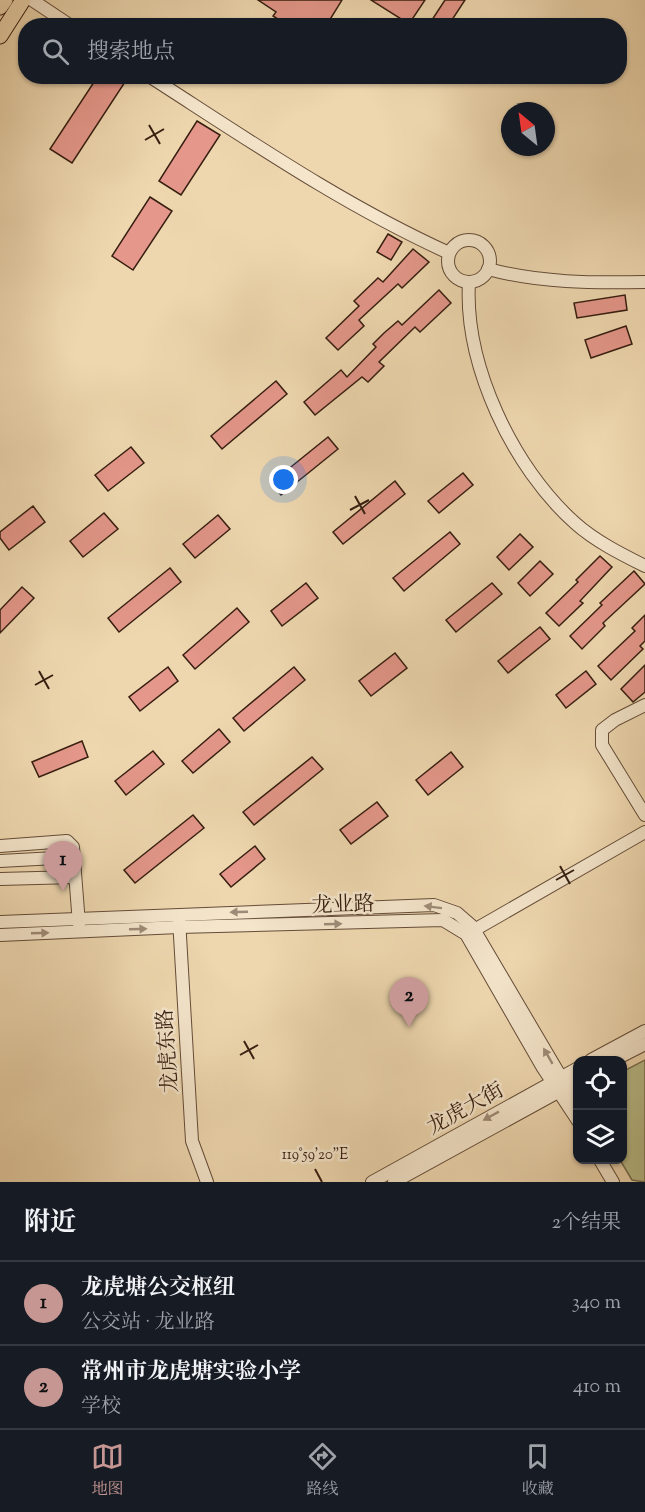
<!DOCTYPE html>
<html lang="zh">
<meta charset="utf-8">
<style>
:root{--surface:#171b24;--page:#242831;--text:#f1f3f6;--muted:#9ea1a6;--line:#363941;--accent:#c59692}
body{margin:0;font-family:"Sorts Mill Goudy","Noto Serif SC",serif;background:var(--page);color:var(--text)}
.controls{position:absolute;right:18px;bottom:18px;display:grid;overflow:hidden;border-radius:12px;box-shadow:0 2px 4px #0004}
.controls button{width:54px;height:54px;display:grid;place-items:center;padding:0;border:0;border-bottom:2px solid var(--line);background:var(--surface);color:var(--text);font:30px sans-serif}
.compass{position:absolute;left:501px;top:102px;width:54px;height:54px;border-radius:50%;background:var(--surface);box-shadow:0 2px 4px #0004;rotate:331deg}
.you{position:absolute;left:284px;top:480px;width:21px;height:21px;margin:-15px;border:4px solid #fff;border-radius:50%;background:#1a73e8;box-shadow:0 0 0 9px #1a73e833}
.badge{display:grid;place-items:center;width:39px;height:39px;border-radius:50%;background:var(--accent);color:#111;font-size:20px;font-weight:700}
.pin{position:absolute;translate:-50% -50px;filter:drop-shadow(0 2px 3px #0008)}
.pin::after{content:'';position:absolute;top:32px;width:21px;height:18px;background:inherit;clip-path:polygon(0 0,100% 0,50% 100%)}
.list{margin:0;padding:0;list-style:none}
h2{display:flex;justify-content:space-between;align-items:center;height:78px;margin:0;padding:0 24px;font-size:26px}
h2 small{font-size:20px;font-weight:400;color:var(--muted)}
.list li{display:grid;grid-template-columns:39px 1fr auto;gap:18px;align-items:center;box-sizing:border-box;height:84px;padding:0 24px;border-top:2px solid var(--line)}
.list b{display:block;font-size:22px;white-space:nowrap}
.list p{margin:0;font-size:20px;white-space:nowrap;color:var(--muted)}
.list em{font-size:20px;font-style:normal;color:var(--muted)}
.icon{flex:none;width:33px;height:33px;fill:none;stroke:currentColor;stroke-width:2;stroke-linecap:round;stroke-linejoin:round}
.map{position:relative;flex:none;width:645px;height:1182px;overflow:hidden}
.search{position:absolute;background:var(--surface);box-shadow:0 2px 4px #0004;left:18px;right:18px;top:18px;height:66px;display:flex;align-items:center;gap:15px;box-sizing:border-box;padding:0 21px;border-radius:24px;color:var(--muted);font-size:22px}
.sheet{height:246px;background:var(--surface)}
nav{display:flex;justify-content:space-around;align-items:center;box-sizing:border-box;height:84px;border-top:2px solid var(--line);background:var(--surface);font-size:16px;color:var(--muted)}
nav a{display:grid;justify-items:center;gap:3px}
nav .on{color:var(--accent)}
.map>svg:first-child{display:block}
.green{fill:#b9be8b;stroke:#786e4e;stroke-width:1.5}
.building{fill:#e4978a;stroke:#361e10;stroke-width:1.5}
.lines{fill:none;stroke-linecap:round;stroke-linejoin:round}
.minor-casing{stroke:#644c38;stroke-width:14}
.major-casing{stroke:#361e10;stroke-width:17}
.minor{stroke:#f4e5cb;stroke-width:12}
.major{stroke:#eed7af;stroke-width:15}
.oneway{fill:#9e8b77}
.ticks{fill:none;stroke:#361e10;stroke-width:2}
.labels{text-anchor:middle;stroke-width:5;stroke-linejoin:round;paint-order:stroke}
.street-label{font-size:21px;fill:#361e10;stroke:#f4e5cb}
.ticks-label{font-size:15px;text-anchor:middle;fill:#361e10;stroke:#f4e5cb;stroke-width:5;stroke-linejoin:round;paint-order:stroke}
</style>
<div class="map">
<svg width="645" height="1182" viewBox="0 0 645 1182">
<rect width="100%" height="100%" fill="#eed7af"/>
<filter id="stains"><feTurbulence type="fractalNoise" baseFrequency=".00333" numOctaves="4"/><feColorMatrix values="0 0 0 0 .2 0 0 0 0 .09 0 0 0 0 .02 0 0 0 .5 -.17"/></filter>
<radialGradient id="worn" r=".72"><stop offset=".6" stop-color="#630" stop-opacity="0"/><stop offset="1" stop-color="#630" stop-opacity=".3"/></radialGradient>
<!-- green -->
<polygon class="green" points="645,1060 645,1182 632,1180 620,1160 622,1160 622,1072"/>
<!-- building -->
<g class="building">
<polygon points="258,0 342,0 326,26 289,26 273,16 276,12"/>
<polygon points="371,0 425,0 409,24"/>
<polygon points="445,0 465,0 448,26 428,26"/>
<polygon points="98,76 116,76 125,82 72,163 50,149"/>
<polygon points="197,121 220,135 181,195 159,181"/>
<polygon points="150,197 172,211 133,270 112,256"/>
<polygon points="388,234 402,242 391,260 377,252"/>
<polygon points="413,249 429,262 402,288 398,284 359,320 364,326 338,350 326,338 359,306 354,301 378,278 383,282"/>
<polygon points="439,290 451,303 420,332 415,327 379,362 384,366 368,382 362,377 315,415 304,402 341,370 347,377 376,347 373,344 384,333 398,321 402,325"/>
<polygon points="625,295 627,310 577,318 574,303"/>
<polygon points="626,326 632,344 591,358 585,340"/>
<polygon points="276,381 287,394 222,449 211,436"/>
<polygon points="328,437 338,449 281,495 271,483"/>
<polygon points="131,447 144,463 108,491 95,475"/>
<polygon points="463,473 473,485 439,513 428,501"/>
<polygon points="395,481 405,494 343,544 333,532"/>
<polygon points="33,506 45,522 9,550 0,538 0,532"/>
<polygon points="104,513 118,529 83,557 70,541"/>
<polygon points="218,515 230,529 195,558 183,544"/>
<polygon points="450,532 460,544 404,591 393,578"/>
<polygon points="520,534 533,547 509,570 497,557"/>
<polygon points="600,556 612,567 580,601 583,603 559,626 546,613 578,582 576,580"/>
<polygon points="540,561 553,574 530,596 518,583"/>
<polygon points="170,568 181,582 119,632 108,618"/>
<polygon points="634,571 645,584 603,623 605,626 582,649 570,636 602,605 600,603"/>
<polygon points="306,583 318,598 282,626 271,611"/>
<polygon points="492,583 502,594 456,632 446,620"/>
<polygon points="22,587 34,598 0,633 0,610"/>
<polygon points="237,608 249,622 195,669 183,655"/>
<polygon points="645,615 645,641 640,646 643,649 611,680 598,666 635,631 632,628"/>
<polygon points="540,627 550,639 508,673 498,661"/>
<polygon points="395,653 407,668 371,696 359,681"/>
<polygon points="645,665 645,692 633,702 621,689"/>
<polygon points="168,667 178,681 140,711 129,697"/>
<polygon points="294,667 305,680 244,731 233,718"/>
<polygon points="586,671 596,684 566,708 556,695"/>
<polygon points="219,729 230,742 193,773 182,761"/>
<polygon points="82,741 88,757 39,777 32,762"/>
<polygon points="153,751 164,764 126,795 115,781"/>
<polygon points="451,752 463,767 428,795 416,780"/>
<polygon points="312,757 323,769 254,825 243,812"/>
<polygon points="377,802 388,816 351,844 340,830"/>
<polygon points="193,815 204,828 135,883 124,870"/>
<polygon points="255,846 265,859 231,887 220,874"/>
</g>
<g class="lines">
<defs>
<g id="minor">
<polyline points="32,0 71,26"/>
<path d="M149 76C247 139 343 205 449 253"/>
<circle cx="469" cy="261" r="21"/>
<path d="M488 269C540 283 592 283 645 282"/>
<path d="M469 282C464 365 513 468 575 523 595 541 621 554 645 566"/>
<polyline points="645,705 615,720 602,730 602,745 645,815"/>
<polyline points="0,846 67,841 73,847 79,924"/>
<polyline points="0,861 74,857"/>
<polyline points="0,879 75,877"/>
<polyline points="179,919 192,1141 207,1182"/>
<polyline points="0,922 434,905 457,913 472,926 578,1106"/>
<polyline points="469,933 645,832"/>
<polyline points="0,935 179,927 443,920 466,934 543,1068 578,1121"/>
<polyline points="591,1060 645,1031"/>
<polyline points="614,1060 645,1044"/>
<polyline points="600,1160 613,1182"/>
<polyline points="372,1182 578,1068"/>
<polyline points="394,1182 578,1081"/>
</g>
<g id="major">
<polyline points="0,7 5,0"/>
<polyline points="0,36 23,0"/>
</g>
</defs>
<!-- minor casing -->
<use href="#minor" class="minor-casing"/>
<!-- major casing -->
<use href="#major" class="major-casing"/>
<!-- minor -->
<use href="#minor" class="minor"/>
<!-- major -->
<use href="#major" class="major"/>
</g>
<!-- one-way arrows -->
<defs><path id="oneway-solid" d="M-6-.8H1V-3.2L6.5 0L1 3.2V.8H-6Z" transform="scale(1.5)"/></defs>
<g class="oneway">
<use href="#oneway-solid" transform="translate(433 907) rotate(-173)"/>
<use href="#oneway-solid" transform="translate(239 912) rotate(178)"/>
<use href="#oneway-solid" transform="translate(333 924) rotate(-2)"/>
<use href="#oneway-solid" transform="translate(138 929) rotate(-2)"/>
<use href="#oneway-solid" transform="translate(40 933) rotate(-2)"/>
<use href="#oneway-solid" transform="translate(548 1056) rotate(-120)"/>
<use href="#oneway-solid" transform="translate(491 1116) rotate(151)"/>
</g>
<!-- ticks -->
<path class="ticks" d="M149 125 160 144M145 140 164 129M355 496 365 514M350 510 369 500M39 671 49 689M35 685 53 675M560 866 570 884M556 880 574 870M244 1041 254 1059M240 1055 258 1045M315 1169 322 1182"/>
<g class="labels">
<!-- street labels -->
<g class="street-label">
<text transform="translate(343 904) rotate(-2)" y="7">龙业路</text>
<text transform="translate(167 1051) rotate(-94)" y="7">龙虎东路</text>
<text transform="translate(465 1108) rotate(-29)" y="7">龙虎大街</text>
</g>
</g>
<g class="ticks-label">
<text x="315" y="1159">119°59'20"E</text>
</g>
<rect width="100%" height="100%" filter="url(#stains)"/>
<rect width="100%" height="100%" fill="url(#worn)"/>
</svg>
<div class="controls">
<button><svg class="icon" aria-label="locate" viewBox="0 0 24 24"><circle cx="12" cy="12" r="6"/><path d="M12 2v4M12 18v4M2 12h4M18 12h4"/></svg></button>
<button><svg class="icon" aria-label="layers" viewBox="0 0 24 24"><path d="M12 4l9 5-9 5-9-5zM3 14l9 5 9-5"/></svg></button>
</div>
<svg class="compass" viewBox="-18 -18 36 36"><path d="M0-13l5 13h-10z" fill="#e53935"/><path d="M0 13l5-13h-10z" fill="#9ea1a6"/></svg>
<div class="you"></div>
<div class="pin badge" style="left:63px;top:891px">1</div>
<div class="pin badge" style="left:409px;top:1027px">2</div>
<div class="search"><svg class="icon" aria-label="search" viewBox="0 0 24 24"><circle cx="10" cy="10" r="6"/><path d="M15 15l6 6"/></svg>搜索地点</div>
</div>
<section class="sheet">
<h2>附近<small>2个结果</small></h2>
<ul class="list">
<li><span class="badge">1</span><div><b>龙虎塘公交枢纽</b><p>公交站 · 龙业路</p></div><em>340 m</em></li>
<li><span class="badge">2</span><div><b>常州市龙虎塘实验小学</b><p>学校</p></div><em>410 m</em></li>
</ul>
</section>
<nav>
<a class="on"><svg class="icon" aria-label="map" viewBox="0 0 24 24"><path d="M3 6l6-2 6 2 6-2v14l-6 2-6-2-6 2zM9 4v14M15 6v14"/></svg>地图</a>
<a><svg class="icon" aria-label="directions" viewBox="0 0 24 24"><path d="M12 3l9 9-9 9-9-9zM9 14v-3h6M13 9l2 2-2 2"/></svg>路线</a>
<a><svg class="icon" aria-label="saved" viewBox="0 0 24 24"><path d="M7 4h10v16l-5-4-5 4z"/></svg>收藏</a>
</nav>
